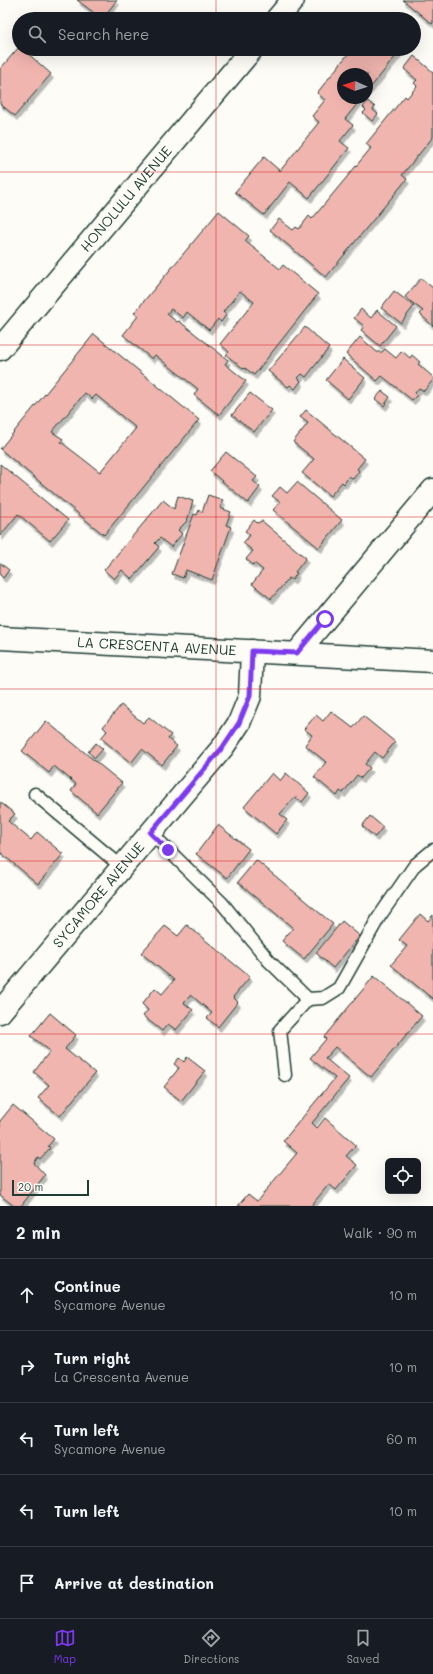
<!DOCTYPE html>
<meta charset="utf-8">
<style>
:root{--surface:#171b24;--page:#242831;--text:#f1f3f6;--muted:#9ea1a6;--line:#363941;--accent:#7c3aed}
body{margin:0;font-family:Mali,sans-serif;background:var(--page);color:var(--text)}
.controls{position:absolute;right:12px;bottom:12px;display:grid;overflow:hidden;border-radius:6px;box-shadow:0 4px 16px #0002}
.controls button{width:36px;height:36px;display:grid;place-items:center;padding:0;border:0;border-bottom:1px solid var(--line);background:var(--surface);color:var(--text);font:20px sans-serif}
.compass{position:absolute;left:337px;top:68px;width:36px;height:36px;border-radius:50%;background:var(--surface);box-shadow:0 4px 16px #0002;rotate:273deg}
.scale{position:absolute;left:12px;bottom:10px;width:77px;box-sizing:border-box;padding-left:4px;border:2px solid #1f3d34;border-top:0;font-size:11px;line-height:14px;white-space:nowrap;color:#1f3d34;-webkit-text-stroke:3px #fdfcf7;paint-order:stroke}
.stop{position:absolute;width:12px;height:12px;margin:-9px;border:3px solid #7c3aed;border-radius:50%;background:#fff}
.stop.end{background:#7c3aed;border-color:#fff;box-shadow:0 1px 4px #0008}
.list{margin:0;padding:0;list-style:none}
h2{display:flex;justify-content:space-between;align-items:center;height:52px;margin:0;padding:0 16px;font-size:17px}
h2 small{font-size:13px;font-weight:400;color:var(--muted)}
.list li{display:grid;grid-template-columns:26px 1fr auto;gap:12px;align-items:center;box-sizing:border-box;height:72px;padding:0 16px;border-top:1px solid var(--line)}
.list b{display:block;font-size:15px;white-space:nowrap}
.list p{margin:0;font-size:13px;white-space:nowrap;color:var(--muted)}
.list em{font-size:13px;font-style:normal;color:var(--muted)}
.icon{flex:none;width:22px;height:22px;fill:none;stroke:currentColor;stroke-width:2;stroke-linecap:round;stroke-linejoin:round}
.map{position:relative;flex:none;width:433px;height:1206px;overflow:hidden}
.search{position:absolute;background:var(--surface);box-shadow:0 4px 16px #0002;left:12px;right:12px;top:12px;height:44px;display:flex;align-items:center;gap:10px;box-sizing:border-box;padding:0 14px;border-radius:22px;color:var(--muted);font-size:15px}
.sheet{height:412px;background:var(--surface)}
nav{display:flex;justify-content:space-around;align-items:center;box-sizing:border-box;height:56px;border-top:1px solid var(--line);background:var(--surface);font-size:11px;color:var(--muted)}
nav a{display:grid;justify-items:center;gap:2px}
nav .on{color:var(--accent)}
.map>svg:first-child{display:block}
.building{fill:#f1b5af;stroke:#1f3d34;fill-rule:evenodd;filter:url(#shadow)}
.lines{fill:none;stroke-linecap:round;stroke-linejoin:round}
.service-casing{stroke:#1f3d34;stroke-width:15}
.minor-casing{stroke:#1f3d34;stroke-width:25}
.tertiary-casing{stroke:#1f3d34;stroke-width:25}
.secondary-casing{stroke:#1f3d34;stroke-width:25}
.service{stroke:#fdfcf7;stroke-width:12}
.minor{stroke:#fdfcf7;stroke-width:22}
.tertiary{stroke:#fdfcf7;stroke-width:22}
.secondary{stroke:#fdfcf7;stroke-width:22}
.route{stroke:#7c3aed;stroke-width:5}
.grid{fill:none;stroke:#d62828;stroke-width:1;stroke-opacity:0.55}
.labels{text-anchor:middle;stroke-width:3;stroke-linejoin:round;paint-order:stroke}
.street-label{font-size:14px;fill:#1f3d34;stroke:#fdfcf7}
</style>
<div class="map">
<svg width="433" height="1206" viewBox="0 0 433 1206">
<defs>
<filter id="shadow"><feDropShadow dx="2.5" dy="4.5" stdDeviation="0" flood-color="#0004"/></filter>
</defs>
<rect width="100%" height="100%" fill="#fdfcf7"/>
<filter id="ink" filterUnits="userSpaceOnUse"><feTurbulence type="fractalNoise" baseFrequency=".025" numOctaves="2"/><feDisplacementMap in="SourceGraphic" scale="8" xChannelSelector="R" yChannelSelector="G"/><feConvolveMatrix kernelMatrix="1 2 1 2 8 2 1 2 1" color-interpolation-filters="sRGB"/></filter>
<g filter="url(#ink)">
<!-- building -->
<g class="building">
<polygon points="77,0 117,0 102,19"/>
<polygon points="403,0 433,0 433,23 432,24"/>
<polygon points="19,47 19,49 23,49 51,74 15,116 0,104 0,69"/>
<polygon points="352,49 398,49 400,51 367,92 367,74 343,74 343,98 362,98 345,119 353,125 340,141 349,148 309,198 290,182 264,215 235,192 264,157 280,171 319,122 312,116 325,100 317,93"/>
<polygon points="414,56 433,72 433,137 402,175 407,179 326,277 270,230 279,219 293,230 296,227 299,229 309,216 312,219 371,148 366,144 405,96 407,98 417,86 414,83 417,80 404,69"/>
<polygon points="368,101 375,107 373,110 378,114 372,121 363,113 366,110 363,107"/>
<polygon points="219,211 249,236 245,241 280,269 283,265 318,294 254,375 245,368 244,369 226,355 229,352 220,344 254,302 240,291 223,312 226,315 221,322 218,319 209,330 187,312 183,318 171,309 167,314 177,322 179,321 228,360 225,364 246,381 219,415 194,395 198,389 155,355 152,359 123,335 138,316 134,313"/>
<polygon points="421,278 433,288 433,326 420,314 423,311 405,297"/>
<polygon points="394,291 414,306 401,323 381,308"/>
<polygon points="361,309 371,318 377,310 396,326 380,346 361,330 364,326 354,318"/>
<polygon points="305,327 329,348 306,377 302,374 298,378 301,381 295,389 290,385 288,387 268,371"/>
<path d="M94 334 199 420 104 535 0 449ZM85 393 92 399 96 395 136 428 100 472 61 442 63 439 52 432Z"/>
<polygon points="360,337 377,352 382,352 385,349 396,358 402,351 410,358 412,355 420,362 418,364 433,377 433,380 424,391 419,388 415,393 417,395 412,400 382,376 377,381 346,354"/>
<polygon points="343,359 365,378 348,399 326,380"/>
<polygon points="382,391 390,397 384,406 375,399"/>
<polygon points="250,393 272,410 254,432 232,415"/>
<polygon points="306,410 365,459 357,469 359,471 353,479 349,476 344,484 342,482 330,496 302,473 314,459 293,442 308,423 300,417"/>
<polygon points="226,452 257,477 253,481 260,487 248,503 210,471"/>
<polygon points="0,464 68,520 50,541 18,514 0,536"/>
<polygon points="297,482 342,520 319,548 273,510 280,502 272,496 280,487 287,493"/>
<polygon points="208,495 223,500 220,508 231,512 226,525 231,527 212,580 186,570 183,578 172,574 194,514 197,515 199,510 202,512"/>
<polygon points="178,496 193,501 187,521 178,530 182,534 171,547 160,538 155,543 159,547 132,579 122,570 114,579 104,570 163,500 174,509"/>
<polygon points="254,520 257,523 262,521 306,558 295,572 297,573 292,580 289,578 271,599 252,584 263,570 254,563 253,565 246,559 253,551 243,543 250,535 245,531"/>
<polygon points="0,563 9,570 3,578 0,575"/>
<polygon points="121,705 143,723 149,717 171,735 168,739 177,746 162,765 142,749 131,763 101,738 107,731 103,727"/>
<polygon points="331,711 353,728 363,716 395,742 382,758 375,752 365,764 370,768 361,778 357,775 343,793 340,791 337,796 314,777 326,762 305,745 312,735 304,729 316,715 323,721"/>
<polygon points="46,721 122,783 97,813 71,791 76,784 54,766 49,773 22,751"/>
<polygon points="96,743 103,749 95,758 88,752"/>
<polygon points="272,773 280,781 286,773 309,793 302,802 295,797 280,814 287,820 276,834 244,807"/>
<polygon points="0,802 15,814 8,821 31,840 37,832 63,854 38,884 0,852"/>
<polygon points="370,816 383,827 375,837 362,826"/>
<polygon points="218,825 249,849 227,878 196,854"/>
<polygon points="256,860 333,924 304,959 282,941 293,928 238,882"/>
<polygon points="420,914 428,921 433,915 433,999 391,965 407,946 399,940"/>
<polygon points="342,921 360,936 333,968 316,953"/>
<polygon points="187,925 250,977 233,997 238,1002 218,1027 207,1018 212,1013 191,995 184,1003 193,1010 176,1030 168,1024 162,1031 143,1016 148,1010 142,1004 155,988 162,994 174,980 141,953 165,926 178,936"/>
<polygon points="374,976 422,1016 371,1077 335,1047 325,1058 349,1078 312,1123 317,1128 325,1118 356,1145 346,1156 357,1165 336,1190 329,1184 311,1206 238,1206 248,1194 257,1201 297,1153 283,1141 335,1078 310,1058 326,1039 324,1037"/>
<polygon points="50,1013 76,1035 65,1049 95,1073 60,1116 38,1098 49,1085 34,1072 50,1051 31,1036"/>
<polygon points="187,1057 205,1071 181,1101 164,1087 179,1068 174,1064 179,1058 184,1062"/>
<polygon points="13,1105 54,1139 48,1146 50,1148 40,1159 38,1157 34,1163 45,1175 21,1206 14,1206 0,1195 0,1121"/>
</g>
<g class="lines">
<defs>
<g id="service">
<polyline points="35,794 122,867"/>
<polyline points="151,833 222,903 269,961 308,999 280,1030 285,1075"/>
<polyline points="308,999 323,998 339,988 379,917 415,865 433,850"/>
</g>
<g id="minor">
<polyline points="297,653 433,490"/>
<path id="s1" d="M0 1012 223 747 239 723 250 696 252 651"/>
</g>
<g id="tertiary">
<polyline points="277,19 293,0"/>
<path id="s2" d="M0 349 252 49"/>
</g>
<g id="secondary">
<path id="s3" d="M0 638 433 661"/>
</g>
</defs>
<!-- service casing -->
<use href="#service" class="service-casing"/>
<!-- minor casing -->
<use href="#minor" class="minor-casing"/>
<!-- tertiary casing -->
<use href="#tertiary" class="tertiary-casing"/>
<!-- secondary casing -->
<use href="#secondary" class="secondary-casing"/>
<!-- service -->
<use href="#service" class="service"/>
<!-- minor -->
<use href="#minor" class="minor"/>
<!-- tertiary -->
<use href="#tertiary" class="tertiary"/>
<!-- secondary -->
<use href="#secondary" class="secondary"/>
</g>
</g>
<g class="lines" filter="url(#ink)">
<!-- route -->
<polyline class="route" points="168,850 150,833 223,747 239,723 250,696 252,651 297,653 325,619"/>
</g>
<!-- grid -->
<path class="grid" d="M216 0V19M216 49V1206M0 172H433M0 345H433M0 517H433M0 689H433M0 861H433M0 1034H433"/>
<g class="labels">
<!-- street labels -->
<g class="street-label">
<text dy="5" stroke="none"><textPath href="#s2" startOffset="196">HONOLULU AVENUE</textPath></text>
<text dy="5" stroke="none"><textPath href="#s3" startOffset="157">LA CRESCENTA AVENUE</textPath></text>
<text dy="5" stroke="none"><textPath href="#s1" startOffset="153">SYCAMORE AVENUE</textPath></text>
</g>
</g>
</svg>
<div class="controls">
<button><svg class="icon" aria-label="locate" viewBox="0 0 24 24"><circle cx="12" cy="12" r="6"/><path d="M12 2v4M12 18v4M2 12h4M18 12h4"/></svg></button>
</div>
<svg class="compass" viewBox="-18 -18 36 36"><path d="M0-13l5 13h-10z" fill="#e53935"/><path d="M0 13l5-13h-10z" fill="#9ea1a6"/></svg>
<div class="scale">20 m</div>
<div class="stop" style="left:325px;top:619px"></div>
<div class="stop end" style="left:168px;top:850px"></div>
<div class="search"><svg class="icon" aria-label="search" viewBox="0 0 24 24"><circle cx="10" cy="10" r="6"/><path d="M15 15l6 6"/></svg>Search here</div>
</div>
<section class="sheet">
<h2>2 min<small>Walk · 90 m</small></h2>
<ul class="list">
<li><svg class="icon" aria-label="ahead" viewBox="0 0 24 24"><path d="M12 20V5M6 11l6-6 6 6"/></svg><div><b>Continue</b><p>Sycamore Avenue</p></div><em>10 m</em></li>
<li><svg class="icon" aria-label="right" viewBox="0 0 24 24"><path d="M7 20v-9h11M14 6l5 5-5 5"/></svg><div><b>Turn right</b><p>La Crescenta Avenue</p></div><em>10 m</em></li>
<li><svg class="icon" aria-label="left" viewBox="0 0 24 24"><path d="M17 20v-9H6M10 6l-5 5 5 5"/></svg><div><b>Turn left</b><p>Sycamore Avenue</p></div><em>60 m</em></li>
<li><svg class="icon" aria-label="left" viewBox="0 0 24 24"><path d="M17 20v-9H6M10 6l-5 5 5 5"/></svg><div><b>Turn left</b></div><em>10 m</em></li>
<li><svg class="icon" aria-label="arrive" viewBox="0 0 24 24"><path d="M6 21V4h12l-3 4 3 4H6"/></svg><div><b>Arrive at destination</b></div></li>
</ul>
</section>
<nav>
<a class="on"><svg class="icon" aria-label="map" viewBox="0 0 24 24"><path d="M3 6l6-2 6 2 6-2v14l-6 2-6-2-6 2zM9 4v14M15 6v14"/></svg>Map</a>
<a><svg class="icon" aria-label="directions" viewBox="0 0 24 24"><path d="M12 3l9 9-9 9-9-9zM9 14v-3h6M13 9l2 2-2 2"/></svg>Directions</a>
<a><svg class="icon" aria-label="saved" viewBox="0 0 24 24"><path d="M7 4h10v16l-5-4-5 4z"/></svg>Saved</a>
</nav>
